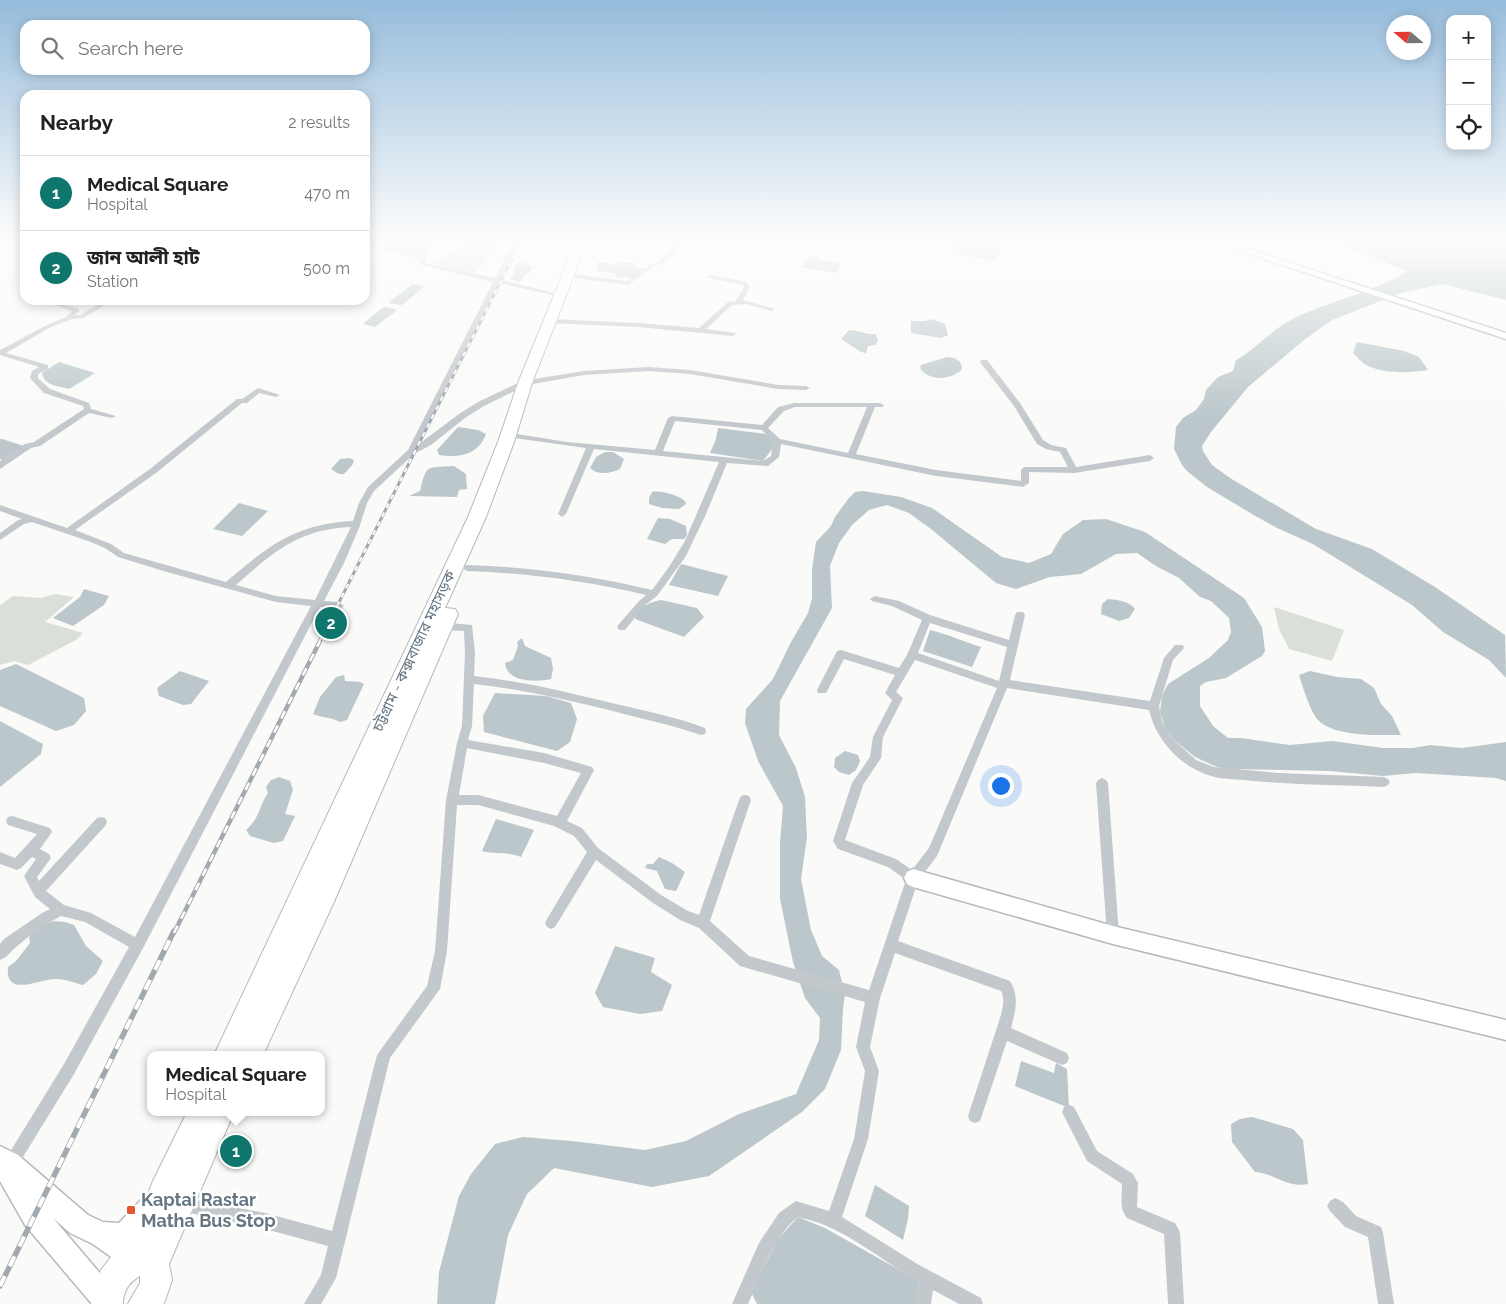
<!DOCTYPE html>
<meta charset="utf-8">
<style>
:root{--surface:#fff;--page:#f2f2f2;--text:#222;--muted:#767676;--line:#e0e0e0;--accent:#0f766e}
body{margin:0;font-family:Raleway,"Noto Sans Bengali",sans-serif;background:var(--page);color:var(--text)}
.controls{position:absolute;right:15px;top:15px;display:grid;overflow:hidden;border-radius:10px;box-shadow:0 2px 12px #0003}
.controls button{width:45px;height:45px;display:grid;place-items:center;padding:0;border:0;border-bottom:1px solid var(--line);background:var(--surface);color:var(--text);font:25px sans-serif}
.compass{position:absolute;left:1386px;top:15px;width:45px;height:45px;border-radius:50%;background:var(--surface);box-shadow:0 2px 12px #0003;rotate:290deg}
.you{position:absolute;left:1000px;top:785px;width:18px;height:18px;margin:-12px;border:4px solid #fff;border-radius:50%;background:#1a73e8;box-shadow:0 0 0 8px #1a73e833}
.badge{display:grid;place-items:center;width:32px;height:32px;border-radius:50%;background:var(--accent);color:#fff;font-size:16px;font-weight:700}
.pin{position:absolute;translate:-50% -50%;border:2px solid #fff;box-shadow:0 1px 5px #0006}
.popup{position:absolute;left:147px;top:1051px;width:178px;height:65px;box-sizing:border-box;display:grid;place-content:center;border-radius:10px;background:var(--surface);filter:drop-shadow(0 1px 4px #0005);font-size:16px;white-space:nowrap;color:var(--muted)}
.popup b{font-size:19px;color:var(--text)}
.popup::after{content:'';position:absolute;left:50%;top:100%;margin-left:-10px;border:10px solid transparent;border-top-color:var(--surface)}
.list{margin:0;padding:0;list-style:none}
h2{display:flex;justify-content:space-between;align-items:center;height:65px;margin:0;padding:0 20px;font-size:21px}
h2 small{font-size:16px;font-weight:400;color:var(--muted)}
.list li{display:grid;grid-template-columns:32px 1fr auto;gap:15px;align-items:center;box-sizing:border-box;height:75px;padding:0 20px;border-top:1px solid var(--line)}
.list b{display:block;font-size:19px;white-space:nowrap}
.list p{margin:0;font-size:16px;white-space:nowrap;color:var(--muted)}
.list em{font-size:16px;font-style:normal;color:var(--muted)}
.icon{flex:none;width:28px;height:28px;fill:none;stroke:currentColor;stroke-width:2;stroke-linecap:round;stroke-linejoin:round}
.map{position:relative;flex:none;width:1506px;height:1304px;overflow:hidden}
.search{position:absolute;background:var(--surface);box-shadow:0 2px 12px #0003;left:20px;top:20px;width:350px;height:55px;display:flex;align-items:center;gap:12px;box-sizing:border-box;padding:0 18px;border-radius:15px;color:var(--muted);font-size:19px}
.panel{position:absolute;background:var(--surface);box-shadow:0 2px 12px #0003;left:20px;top:90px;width:350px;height:215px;border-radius:15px}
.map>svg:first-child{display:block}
.green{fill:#dadfd7}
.water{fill:#bbc7cb}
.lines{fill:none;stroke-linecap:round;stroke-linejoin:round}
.secondary-casing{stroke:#b3babf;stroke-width:3}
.primary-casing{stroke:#b5babe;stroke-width:3}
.highway-casing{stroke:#b4b9bd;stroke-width:2}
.street{fill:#c3c8cc;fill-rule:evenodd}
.secondary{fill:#fff;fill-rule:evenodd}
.primary{fill:#fff;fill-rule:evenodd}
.highway{fill:#fff;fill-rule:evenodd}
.rail-far2-casing{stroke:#a2aab0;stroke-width:3}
.rail-far1-casing{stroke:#a2aab0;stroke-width:4.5}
.rail-casing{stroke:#a2aab0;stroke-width:5.5}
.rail-far2{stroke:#fff;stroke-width:2;stroke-dasharray:5;stroke-linecap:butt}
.rail-far1{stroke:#fff;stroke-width:2.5;stroke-dasharray:8;stroke-linecap:butt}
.rail{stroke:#fff;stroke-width:4;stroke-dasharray:11;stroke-linecap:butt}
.poi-dot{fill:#e4572e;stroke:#fff;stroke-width:2}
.labels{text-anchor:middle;stroke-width:5;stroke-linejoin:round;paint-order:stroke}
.street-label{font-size:15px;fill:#657683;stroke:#fff}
.near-poi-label{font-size:18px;font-weight:bold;fill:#657683;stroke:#fff;text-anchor:start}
</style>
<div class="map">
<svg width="1506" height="1304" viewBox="0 0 1506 1304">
<rect width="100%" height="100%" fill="#fafaf8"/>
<!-- green -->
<g class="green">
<polygon points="468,239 505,239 481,267 473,273 434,264"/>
<polygon points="55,594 74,597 45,622 83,633 76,640 28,665 14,661 0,665 0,605 13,596 41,598"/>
<polygon points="1274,607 1344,630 1332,661 1289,649 1279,629"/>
</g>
<!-- water -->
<g class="water">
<polygon points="390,239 415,239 436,244 424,257 379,247"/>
<polygon points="952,239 998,239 1005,246 994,261 957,254 959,252 952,249 955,246"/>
<path d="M1328 239H1506V300L1443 284 1401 293 1332 320 1304 340 1248 387 1211 432 1202 446 1203 451 1212 465 1230 478 1316 529 1372 549 1435 587 1505 635 1506 678 1489 660 1443 632 1412 605 1313 544 1277 528 1252 514 1207 487 1187 471 1182 465 1174 449 1176 427 1183 418 1196 410 1204 399 1206 390 1218 377 1233 371 1236 360C1257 348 1272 329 1293 319 1330 300 1372 294 1407 271Z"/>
<polygon points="810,256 818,256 819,259 838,263 840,267 836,273 801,267"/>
<polygon points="522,262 533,267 530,271 531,273 527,273 520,282 510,279 514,273 514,265"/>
<polygon points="597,262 613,264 619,262 635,263 636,268 643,268 642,272 632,279 625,276 617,278 615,273 597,271"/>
<polygon points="413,284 420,285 424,287 402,305 388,303"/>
<polygon points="387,307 397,310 375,327 363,324 382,308"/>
<polygon points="931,319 945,324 948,335 941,338 911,333 911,321 925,321"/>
<path d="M849 330C859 330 866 335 876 334L878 341 875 345 868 346 866 353 861 352 841 339Z"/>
<path d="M1357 342 1404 351 1419 357 1428 370C1408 373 1387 374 1368 366 1363 364 1357 357 1353 353Z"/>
<path d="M947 357C954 357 962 360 962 369 952 380 929 382 920 368L921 365Z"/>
<path d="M59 362 95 373 69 389C59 386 44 386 42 373Z"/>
<path d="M458 427 478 430 486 434C478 455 459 458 439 455L437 450Z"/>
<polygon points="718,428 765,434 773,439 773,448 763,461 710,453 716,439"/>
<polygon points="0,439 2,439 24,446 4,460 0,459"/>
<path d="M605 452H613L624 459 620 469C612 473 598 476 590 468L596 457Z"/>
<polygon points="349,458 354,460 353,464 344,474 339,474 331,469 340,459"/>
<path d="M454 466 466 474 467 489 459 490 457 497 409 496 420 491C427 463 426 468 454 466Z"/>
<polygon points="863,491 901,497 932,508 1002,557 1029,563 1051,554 1063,534 1083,520 1106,519 1145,532 1244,598 1262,627 1265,651 1262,656 1226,678 1206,682 1200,686 1200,706 1213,726 1228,738 1241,738 1290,745 1332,741 1383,748 1413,748 1430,745 1462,748 1506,742 1506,781 1496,778 1416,773 1383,776 1329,771 1229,769 1217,767 1195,757 1172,738 1165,727 1160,712 1162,696 1168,684 1209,658 1228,640 1231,632 1229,618 1211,601 1200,597 1179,578 1156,566 1137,553 1116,554 1081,574 1050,577 1016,589 996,583 931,529 909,513 887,505 869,510 852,525 839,543 830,566 832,608 780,701 779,735 796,768 805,797 807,837 801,879 811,930 822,956 839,970 845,994 843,1009 841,1050 825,1089 802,1112 709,1176 652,1187 554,1168 527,1194 508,1235 495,1304 437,1304 439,1272 459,1196 471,1174 495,1144 523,1137 572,1141 645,1150 686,1141 739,1114 796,1094 819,1040 820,1018 805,998 793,962 780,899 780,843 783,806 758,761 745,723 746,709 773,679 791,642 808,613 812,598 812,569 816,542 831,526 835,517 849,498 855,492"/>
<path d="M652 492C661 490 677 495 685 501L686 504 679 509 662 508 649 504V498Z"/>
<polygon points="239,503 268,511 242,536 213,529"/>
<polygon points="658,518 670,519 686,526 687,535 684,539 672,539 665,544 647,539"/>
<polygon points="681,564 728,576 718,596 669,585"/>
<polygon points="84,589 109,596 104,605 73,626 53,618 80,597"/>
<path d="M1108 599C1118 600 1129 601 1135 609L1129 618 1119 621 1101 614 1102 604Z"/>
<path d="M661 600 697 608 704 617 684 637 635 619C637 607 650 602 661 600Z"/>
<path d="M930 630C948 634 964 642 981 647L972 667 923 651Z"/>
<path d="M522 638 525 646 551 658 553 669 551 679C536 682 507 683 505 663L513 660 518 646 517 642Z"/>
<polygon points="16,664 84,698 86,711 74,725 56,731 0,706 0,670"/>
<polygon points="180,671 209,681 191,704 183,705 159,696 157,688"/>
<path d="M1310 671 1337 677 1361 679 1374 688 1381 704 1392 716 1401 735C1379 735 1336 737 1319 721 1310 712 1303 687 1299 675Z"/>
<path d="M344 675 345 681 360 682 364 684 347 720 340 722C332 717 322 718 313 714L320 697 336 677Z"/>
<polygon points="495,693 546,696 571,703 577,719 570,742 557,751 484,732 483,716"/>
<polygon points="0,721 43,744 41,754 0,787"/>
<polygon points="845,751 858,755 860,761 856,770 849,775 839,772 834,767 835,758"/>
<path d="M279 777 290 781 293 790 285 814 295 816 283 841 274 843 250 836 246 830C260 818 258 808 268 793L266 787 271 780Z"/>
<path d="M496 819 534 830 521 857C506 851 498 855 482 851Z"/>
<polygon points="659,857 672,863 685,872 676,891 665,889 657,871 645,868 647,864 653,864"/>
<path d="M54 921 65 922 74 925 86 946 103 961 96 974 83 985C75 983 65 979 57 979 40 978 5 999 8 967L16 961 30 943 29 938C35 928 43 924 54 921Z"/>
<polygon points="615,946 655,958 651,972 672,985 662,1011 640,1014 603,1007 595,993"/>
<polygon points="1021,1061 1054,1073 1056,1063 1067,1069 1069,1108 1015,1086"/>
<path d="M1252 1117 1293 1129 1303 1140 1308 1184C1285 1188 1275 1173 1255 1172L1232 1142 1231 1124 1240 1119Z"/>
<polygon points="875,1185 909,1206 908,1219 903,1240 865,1216"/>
<polygon points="798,1217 825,1228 919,1281 916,1304 757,1304 751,1292 778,1239"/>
</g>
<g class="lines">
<defs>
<g id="secondary">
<polygon points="1204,239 1217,239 1506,333 1506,339"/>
<polygon points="913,869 1113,926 1506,1020 1506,1040 1113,944 913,887 907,884 904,878 907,872"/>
</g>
<polygon id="primary" points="0,1146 18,1155 88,1215 103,1222 119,1223 140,1201 149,1198 158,1201 161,1210 158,1219 135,1243 146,1251 150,1260 146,1269 137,1273 128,1269 93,1244 70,1233 53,1218 115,1291 119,1300 118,1304 92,1304 25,1225 0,1181"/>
<g id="highway">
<polygon points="574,239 586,239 571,283 532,383 514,442 486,517 445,608 455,609 458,614 333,904 263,1055 214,1055 468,517 498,442 518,383 559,283"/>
<path d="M187 1112H234L169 1264 172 1280 165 1301 163 1304H128L140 1283V1276C129 1282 123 1291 123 1304H91L93 1288 101 1270 111 1257 126 1249 153 1181Z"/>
</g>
</defs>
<!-- secondary casing -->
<use href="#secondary" class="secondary-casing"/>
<!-- primary casing -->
<use href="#primary" class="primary-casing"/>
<!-- highway casing -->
<use href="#highway" class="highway-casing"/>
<!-- street -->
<g class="street">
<path d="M514 239H520L501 280 563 295 560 297 499 283 419 444 459 414 478 402 522 381 584 371 649 367 690 370 778 385 806 386 810 388 806 390 778 389 690 374 649 371 584 375 527 385 484 406 465 418 431 445 414 454 374 491 367 503 359 528 344 563 324 601 339 602 344 606 339 610 320 607 142 950 74 1074 15 1170 10 1172 5 1170 3 1165 5 1160 64 1064 129 947 85 922 61 916C45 924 29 936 15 948 10 952 7 958 0 960V944L4 939 42 913 50 909 35 897 24 876 36 859 32 857 21 868 17 870 0 864V852L15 858 37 834 8 825 6 821 8 817 12 816 50 828 52 832 40 849 49 854 51 858 37 877 39 881 97 818 101 817 105 818 107 822 105 826 46 891 64 905 91 913 135 937 311 606 276 602 167 572 118 557 105 548 88 541 32 522 24 524 0 540V533L18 520 22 519 0 511V505L67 528 150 469 237 399H242L258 388 280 395 276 397 259 393 247 403H242L156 473 75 530 111 544 124 553 226 582C268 546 295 524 353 521L359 503 368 487 408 450 493 282 421 265 420 259 365 246 368 244 425 257 426 263 495 278ZM351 527 315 600 276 596 236 585C273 552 299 529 351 527Z"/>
<polygon points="680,239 697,239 724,242 727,244 724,246 685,241 664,263 653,267 628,285 574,278 571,276 574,274 627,281 649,265 660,261"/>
<polygon points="711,275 746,282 750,287 743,300 775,309 772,311 746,304 732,305 706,329 735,333 736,334 733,336 638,327 550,323 547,321 550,319 638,323 699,328 728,302 736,301 744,287 742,285 709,278 708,277"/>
<polygon points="41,300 51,300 79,309 79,311 75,315 80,315 106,300 114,300 83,318 72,319 49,328 6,353 48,365 48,369 38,374 38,378 50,389 89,403 91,409 116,416 112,418 89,413 40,446 31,448 0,469 0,461 25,444 34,442 84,409 83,406 44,393 30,378 32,371 39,367 0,355 0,350 45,326 66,317 72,311"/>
<path d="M981 360H987L1020 403 1043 440 1051 445 1066 448 1076 467 1150 455 1154 458 1150 461 1074 473 1029 472V483L1023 487 936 476 781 444 779 457 768 466 727 463 706 514 686 556 657 596 645 605 625 630H619L617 627 619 624 639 601 646 595C587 581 527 573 467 571L462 568 467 565C530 567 591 575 652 590L669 567 685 541 719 462 594 449 566 514 562 517 558 514 586 448 514 438V434H517L567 442 655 450 668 418 672 416 762 425 778 407 794 403H880L884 405 883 407H875L856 454 936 470 1021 481V470L1024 467H1068L1060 452 1046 449 1037 444 1014 406 980 362ZM795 407H867L848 453 780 439 768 428 784 411ZM675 421 762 430 773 442 771 456 763 461 663 451Z"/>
<path d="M875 596 899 601 930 615 1009 640 1015 615 1017 612H1023L1025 615 1010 680 1150 701 1164 658 1175 645H1183L1184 648 1173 660 1159 706 1162 721 1171 737 1196 760 1214 767 1279 773 1384 777 1388 779 1390 782 1388 785 1384 787C1340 785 1297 785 1254 781 1240 779 1224 780 1211 776 1181 767 1156 741 1149 710L1007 688 937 856 918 881 898 941 1010 981C1020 997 1015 1012 1011 1028L1067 1053 1069 1058 1067 1063 1062 1065 1007 1041 980 1121 975 1123 970 1121 968 1116 1001 1015C1003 1007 1005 998 1001 991L895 953 880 998 870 1047 879 1071 868 1139 842 1217 919 1265 981 1298 983 1304H959L933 1290 931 1304H915L919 1282C879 1259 843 1226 798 1217 774 1235 760 1277 748 1304H732L759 1243 779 1213 796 1201 829 1211 854 1139 865 1071 856 1047 865 1002 740 966 699 928 680 920 653 903 596 860 555 927 551 929 547 927 545 923 547 919 587 852 574 836 554 826 478 805H457L447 951 440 989 390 1058 336 1278 321 1304H304L321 1275 328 1246 265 1229 176 1210 173 1205 176 1200 181 1197 265 1213 332 1231 377 1055 427 986 435 951 446 800 457 743 462 726 465 653 464 631 439 630 436 629 434 626 436 623 439 622 472 625 475 653 474 676C523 681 569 693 616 704 646 711 676 717 705 728L706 731 705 734 701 735C672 725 642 719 613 711 567 700 521 689 474 684L472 726 468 740 544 753 592 767 594 770 567 821 582 828 598 848 661 895 688 911 699 915 739 800 741 796 745 795 749 796 751 800 710 921 749 956 869 990 906 880 888 867 838 849 833 841 852 783 870 757 873 737 892 700 885 693 895 675 844 659 826 693H818L817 690 837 651 841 650 899 668 907 655 922 620 892 606 872 601 870 599ZM930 623 1007 647 999 681 918 653ZM915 660 997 688 929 848 912 870 896 859 845 840 863 785 881 758 883 737 903 698 896 692ZM467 748 544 763 581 773 557 816 478 795H459Z"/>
<polygon points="1102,778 1106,780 1108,783 1119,935 1117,939 1113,941 1109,939 1107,935 1096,783 1098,780"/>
<path d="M1069 1105 1074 1107 1097 1151 1133 1174 1138 1183 1137 1207 1175 1223 1180 1232 1184 1304H1168L1164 1234 1127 1218C1119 1208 1122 1196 1122 1184L1087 1161 1062 1112 1064 1107Z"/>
<polygon points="1335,1198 1343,1202 1356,1216 1381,1227 1383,1233 1394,1304 1378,1304 1368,1237 1345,1227 1330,1211 1327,1206 1330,1201"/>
</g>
<!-- secondary -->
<use href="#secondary" class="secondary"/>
<!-- primary -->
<use href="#primary" class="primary"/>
<!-- highway -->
<use href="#highway" class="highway"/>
<defs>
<polyline id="rail-far2" points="319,642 522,239"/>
<polyline id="rail-far1" points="174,933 320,641"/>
<polyline id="rail" points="0,1286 174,931"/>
</defs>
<!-- rail-far2 casing -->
<use href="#rail-far2" class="rail-far2-casing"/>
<!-- rail-far1 casing -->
<use href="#rail-far1" class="rail-far1-casing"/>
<!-- rail casing -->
<use href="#rail" class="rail-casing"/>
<!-- rail-far2 -->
<use href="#rail-far2" class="rail-far2"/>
<!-- rail-far1 -->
<use href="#rail-far1" class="rail-far1"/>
<!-- rail -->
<use href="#rail" class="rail"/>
</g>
<!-- sky -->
<linearGradient id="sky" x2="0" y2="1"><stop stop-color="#96bcdc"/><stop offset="0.57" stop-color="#fdfdfc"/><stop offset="1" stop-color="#fdfdfc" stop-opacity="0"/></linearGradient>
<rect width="1506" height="421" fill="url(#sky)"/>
<!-- markers -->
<rect class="poi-dot" x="126" y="1205" width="10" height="10" rx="2.5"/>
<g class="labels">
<!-- street labels -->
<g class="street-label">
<text transform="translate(414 651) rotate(-65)" y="5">চট্টগ্রাম - কক্সবাজার মহাসড়ক</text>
</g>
<!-- near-poi labels -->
<g class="near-poi-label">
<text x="141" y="1206">Kaptai Rastar<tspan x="141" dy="21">Matha Bus Stop</tspan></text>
</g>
</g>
</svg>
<div class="controls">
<button>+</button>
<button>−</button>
<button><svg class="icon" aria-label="locate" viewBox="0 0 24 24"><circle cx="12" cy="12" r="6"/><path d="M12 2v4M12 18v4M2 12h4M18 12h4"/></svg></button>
</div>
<svg class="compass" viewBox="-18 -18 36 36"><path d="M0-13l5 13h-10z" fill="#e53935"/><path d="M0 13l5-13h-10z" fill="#767676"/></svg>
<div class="you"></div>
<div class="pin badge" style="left:236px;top:1151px">1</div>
<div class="popup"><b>Medical Square</b>Hospital</div>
<div class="pin badge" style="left:331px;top:623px">2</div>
<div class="search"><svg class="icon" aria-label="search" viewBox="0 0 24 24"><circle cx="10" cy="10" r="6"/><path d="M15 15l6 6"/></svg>Search here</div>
<section class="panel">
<h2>Nearby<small>2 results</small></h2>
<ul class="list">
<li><span class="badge">1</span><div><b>Medical Square</b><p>Hospital</p></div><em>470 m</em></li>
<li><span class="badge">2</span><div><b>জান আলী হাট</b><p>Station</p></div><em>500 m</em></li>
</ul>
</section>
</div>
